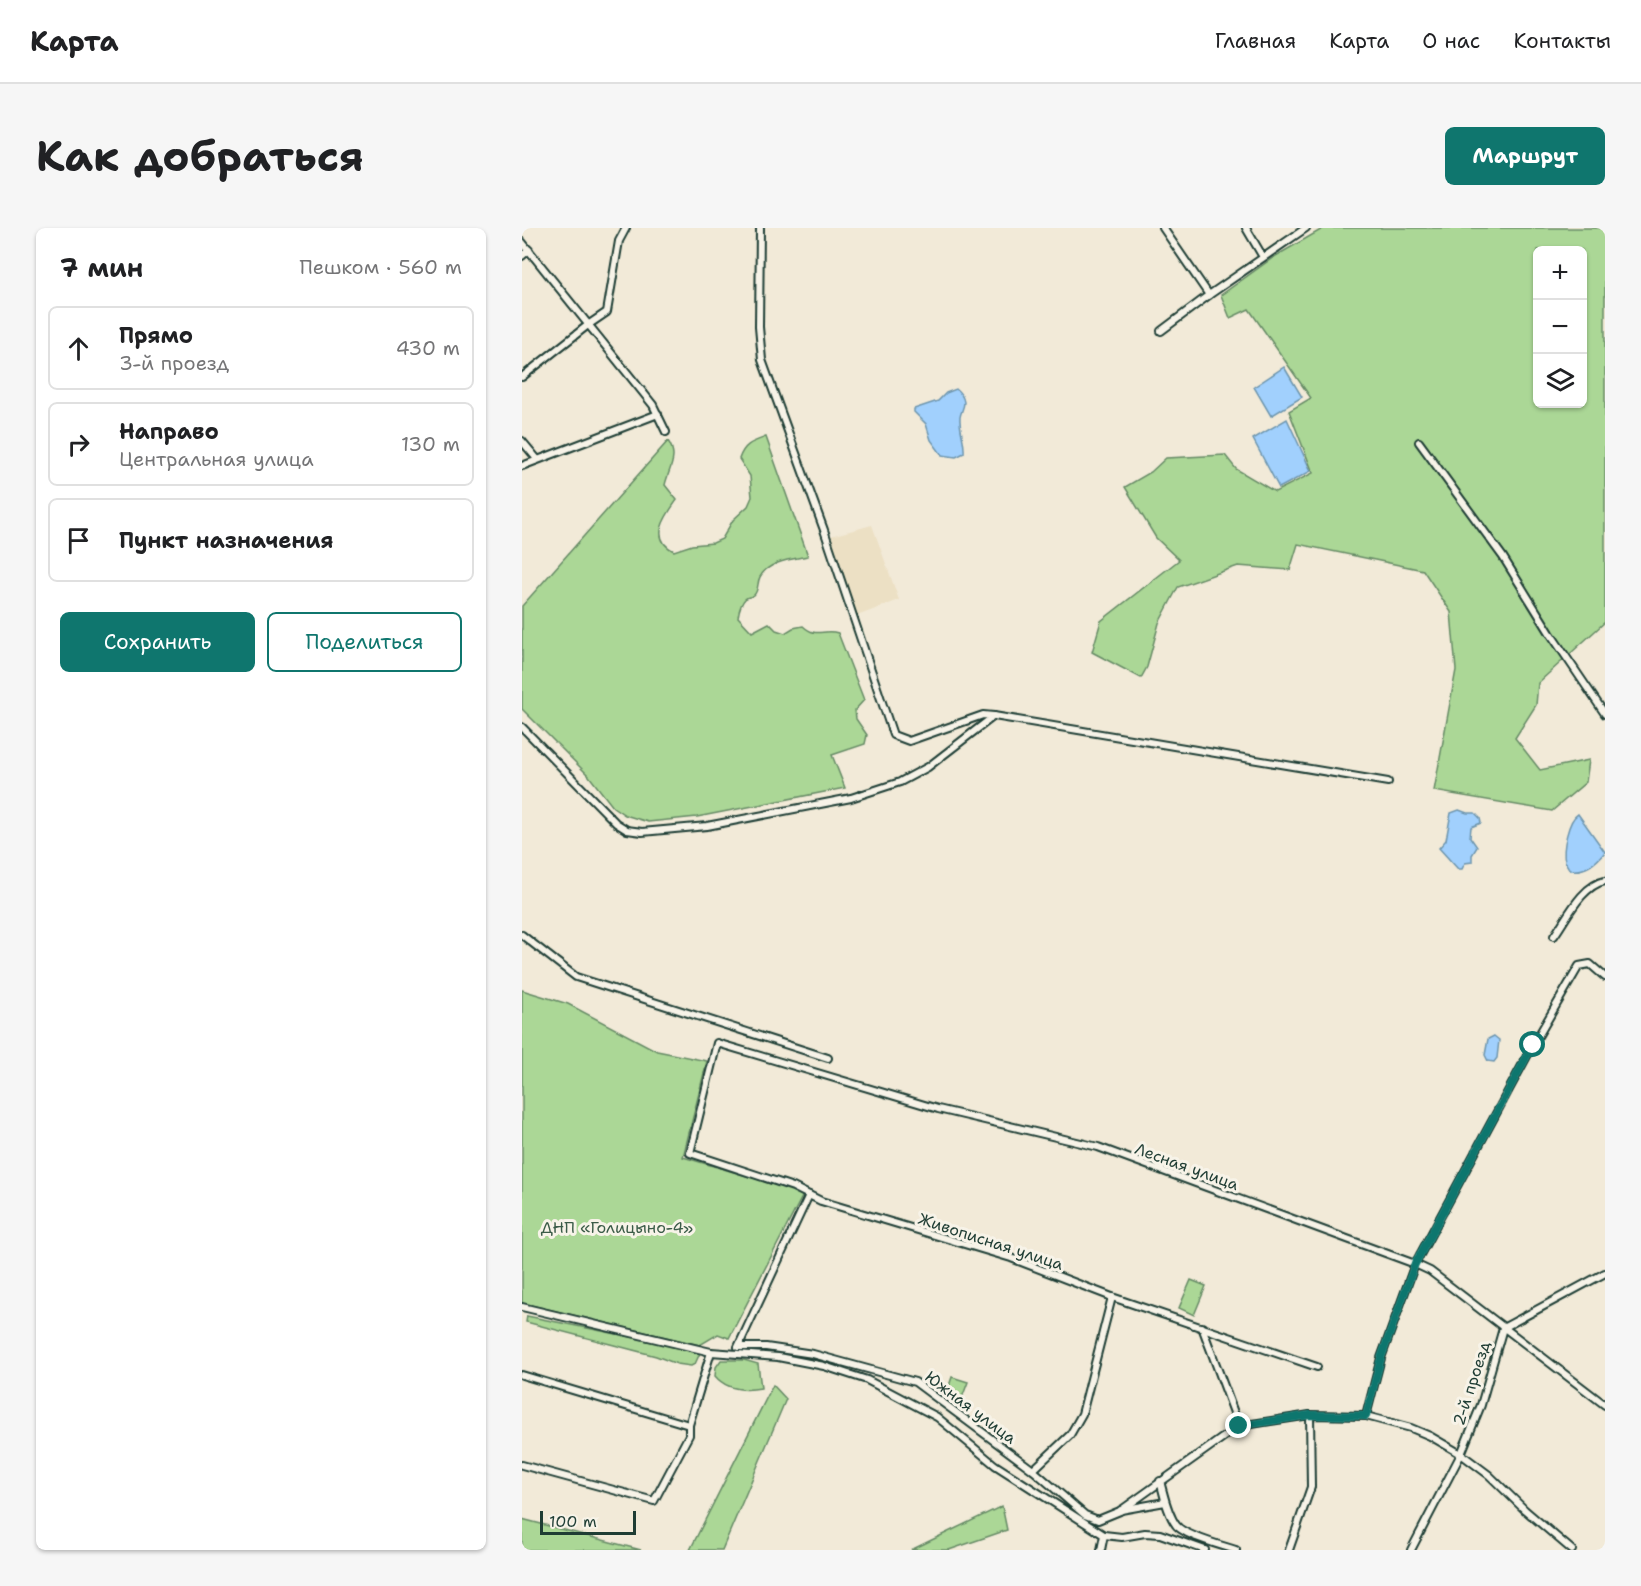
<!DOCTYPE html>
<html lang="ru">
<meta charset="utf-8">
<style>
:root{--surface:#fff;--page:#f6f6f6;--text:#202124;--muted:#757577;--line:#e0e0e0;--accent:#0f766e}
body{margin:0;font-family:"Shantell Sans",sans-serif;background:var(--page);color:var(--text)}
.controls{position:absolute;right:18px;top:18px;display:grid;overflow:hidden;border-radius:9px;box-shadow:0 2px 4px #0004}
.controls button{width:54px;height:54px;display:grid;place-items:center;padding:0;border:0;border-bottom:2px solid var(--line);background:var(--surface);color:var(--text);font:30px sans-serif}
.scale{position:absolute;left:18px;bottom:15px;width:96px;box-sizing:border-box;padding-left:6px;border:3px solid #1f3d34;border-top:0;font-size:16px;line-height:21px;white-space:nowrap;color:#1f3d34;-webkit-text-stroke:4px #f7f3e8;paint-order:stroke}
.stop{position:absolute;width:18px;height:18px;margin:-14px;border:4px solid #0f766e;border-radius:50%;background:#fff}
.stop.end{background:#0f766e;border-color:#fff;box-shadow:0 2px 6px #0008}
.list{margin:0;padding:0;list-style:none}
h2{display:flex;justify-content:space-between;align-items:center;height:78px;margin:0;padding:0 24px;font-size:26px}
h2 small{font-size:20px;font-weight:400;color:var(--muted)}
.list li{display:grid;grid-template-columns:39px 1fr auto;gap:18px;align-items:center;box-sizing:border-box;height:84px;margin:0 12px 12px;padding:0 12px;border:2px solid var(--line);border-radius:9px}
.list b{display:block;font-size:22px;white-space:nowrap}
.list p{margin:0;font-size:20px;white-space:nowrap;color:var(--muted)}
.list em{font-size:20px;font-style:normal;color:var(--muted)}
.actions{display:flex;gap:12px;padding:18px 24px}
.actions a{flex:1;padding:14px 0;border:2px solid var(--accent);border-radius:9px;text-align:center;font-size:21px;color:var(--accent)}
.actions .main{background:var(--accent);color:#fff}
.icon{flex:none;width:33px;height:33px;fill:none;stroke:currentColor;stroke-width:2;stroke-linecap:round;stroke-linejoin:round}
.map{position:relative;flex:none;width:1083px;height:1322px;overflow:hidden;border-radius:9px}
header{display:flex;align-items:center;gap:36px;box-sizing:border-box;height:84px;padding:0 30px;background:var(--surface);border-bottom:2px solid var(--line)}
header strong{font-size:28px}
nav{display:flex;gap:33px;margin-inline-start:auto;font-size:21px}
.intro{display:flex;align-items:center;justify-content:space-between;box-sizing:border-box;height:144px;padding:0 36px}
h1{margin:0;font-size:42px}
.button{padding:15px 27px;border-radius:9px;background:var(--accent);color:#fff;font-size:21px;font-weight:700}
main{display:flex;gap:36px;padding:0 36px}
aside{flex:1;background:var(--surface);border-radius:9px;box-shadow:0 2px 4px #0004}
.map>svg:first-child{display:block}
.built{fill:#ece0c4}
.green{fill:#abd796;stroke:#658a65;stroke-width:1.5;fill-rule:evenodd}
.water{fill:#a1d0fd;stroke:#6d95ad;stroke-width:1.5}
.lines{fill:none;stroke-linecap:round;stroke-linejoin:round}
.street-casing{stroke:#1f3d34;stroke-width:10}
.street{stroke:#f7f3e8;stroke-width:6}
.route{stroke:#0f766e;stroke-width:8}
.labels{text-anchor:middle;stroke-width:6;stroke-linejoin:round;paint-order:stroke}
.street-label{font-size:16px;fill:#1f3d34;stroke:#f7f3e8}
.park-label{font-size:16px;fill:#3b5c48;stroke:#f7f3e8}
</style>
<header>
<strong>Карта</strong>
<nav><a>Главная</a><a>Карта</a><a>О нас</a><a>Контакты</a></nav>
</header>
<div class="intro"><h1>Как добраться</h1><a class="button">Маршрут</a></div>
<main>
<aside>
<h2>7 мин<small>Пешком · 560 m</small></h2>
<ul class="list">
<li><svg class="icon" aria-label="ahead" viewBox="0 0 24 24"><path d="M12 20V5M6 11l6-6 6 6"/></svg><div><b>Прямо</b><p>3-й проезд</p></div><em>430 m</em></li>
<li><svg class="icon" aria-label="right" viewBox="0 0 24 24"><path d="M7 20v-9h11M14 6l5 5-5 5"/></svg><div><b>Направо</b><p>Центральная улица</p></div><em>130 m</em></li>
<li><svg class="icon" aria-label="arrive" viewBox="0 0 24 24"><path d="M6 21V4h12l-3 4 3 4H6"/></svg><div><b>Пункт назначения</b></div></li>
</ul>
<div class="actions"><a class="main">Сохранить</a><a>Поделиться</a></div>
</aside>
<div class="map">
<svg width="1083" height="1322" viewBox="0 0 1083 1322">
<rect width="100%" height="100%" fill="#f2ead8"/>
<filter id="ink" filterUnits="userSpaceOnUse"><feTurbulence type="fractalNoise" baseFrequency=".0167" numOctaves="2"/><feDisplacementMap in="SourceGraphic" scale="12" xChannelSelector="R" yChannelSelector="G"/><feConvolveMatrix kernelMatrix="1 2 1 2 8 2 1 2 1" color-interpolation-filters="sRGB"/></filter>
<g filter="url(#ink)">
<!-- built -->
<polygon class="built" points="350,297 377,372 335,388 309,308"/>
<!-- green -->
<g class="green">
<path d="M802 0H1083V394L1016 455 1014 477 993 510 1018 542 1067 532 1064 554 1030 583 912 563 934 442 929 384 901 342 776 316 768 342 716 338 656 359 637 395 625 439 619 450 570 424 579 393 657 332 634 310 603 259 629 244 644 230 703 227 714 241 753 264 791 245 767 183 789 170 727 81 708 90 699 67 752 29ZM1016 22H1060V176H1016Z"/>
<path d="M244 209 286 328C271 331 246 333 238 349 235 354 237 362 232 367 228 370 226 368 223 371 218 376 217 383 216 389L230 404 247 395 254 402 263 405 271 400 281 398C295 411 301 400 316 405L342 472 333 482 334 491 345 507 343 516 310 527 323 560 175 589 126 594 103 587 91 579 67 548 0 481V378L146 213C157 229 147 240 143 257L155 272C143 289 127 310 152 323L170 317 191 315 200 311 211 292 226 278 230 269 228 248 217 231C222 216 230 214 244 209Z"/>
<polygon points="0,762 46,776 135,823 185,833 161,929 282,965 207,1110 196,1106 178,1117 0,1075"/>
<polygon points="669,1052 684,1058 672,1087 657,1080"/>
<polygon points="5,1088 174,1122 178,1125 173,1136 169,1138 155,1136 134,1128 4,1094"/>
<path d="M199 1132H222L236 1136 239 1160C223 1163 205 1162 193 1148L194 1139Z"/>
<polygon points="430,1149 446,1154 438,1175 423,1170"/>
<polygon points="251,1157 264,1171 200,1322 168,1322"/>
<polygon points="480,1278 485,1302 427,1322 389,1322"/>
<polygon points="0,1291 119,1322 0,1322"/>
</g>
<!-- water -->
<g class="water">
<polygon points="762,139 780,169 749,188 732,159"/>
<path d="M434 161C439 165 441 168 442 174 442 180 439 183 438 189 437 201 443 213 442 225L434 229 420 227 409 212 404 196 392 184V181L416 173 424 165Z"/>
<polygon points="765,191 789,243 757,260 731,211"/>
<polygon points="937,582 945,585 953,585 958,590 959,595 949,599 948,609 955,619 950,627 950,634 943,635 940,641 936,641 917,620 924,612 929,585"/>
<path d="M1056 586 1083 624C1073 636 1063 644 1048 642 1046 639 1044 636 1043 633 1040 622 1046 592 1056 586Z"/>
<polygon points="972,808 977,812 975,830 972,834 966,833 963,827 966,811"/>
</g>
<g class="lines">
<defs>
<g id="street">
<polyline points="238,0 237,99 240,132 302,302 371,507 387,513 461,487 472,488"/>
<polyline points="724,0 741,29"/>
<polyline points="0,14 131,177 144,204"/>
<polyline points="0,28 7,22"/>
<polyline points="687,67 784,0"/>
<polyline points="639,103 687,67 641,0"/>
<polyline points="0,149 66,97 85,84 97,13 104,0"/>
<polyline points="0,213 15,231"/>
<polyline points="897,214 981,329 1028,405 1083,486"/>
<polyline points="0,238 136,186"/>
<polyline points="0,499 94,595 105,602 120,604 185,598 329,570 378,554 406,539 472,488 866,554"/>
<polyline points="0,707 54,749 306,830"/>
<path d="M1032 708C1045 690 1060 657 1083 653"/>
<polyline points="287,967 216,1119 244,1119 291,1126 393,1154 511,1242 563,1287 576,1292 598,1283 717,1198 788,1187 844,1188 889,1200 908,1208 939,1226 967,1247 1003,1282 1050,1322"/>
<polyline points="0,1079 189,1124 256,1129 302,1138 345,1152 415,1189 473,1237 582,1307 579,1322"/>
<polyline points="680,1099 717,1198"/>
<polyline points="795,1139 590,1069 489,1030 299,973 271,959 168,925 195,815 416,881 576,919 893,1036 908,1043 1083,1177"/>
<polyline points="0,1147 167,1197"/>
<polyline points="844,1188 859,1130 893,1036 1011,817 1057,738 1068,736 1083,749"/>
<polyline points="0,1237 132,1273 167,1207 167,1197 189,1124"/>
<polyline points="511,1242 548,1207 560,1186 590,1069"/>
<path d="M638 1253C642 1267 645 1285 654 1297 661 1307 701 1318 714 1322"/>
<polyline points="599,1282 643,1274"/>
<polyline points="582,1307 600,1309 623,1305 638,1306 683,1322"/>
<polyline points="767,1322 789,1259 788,1187"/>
<polyline points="889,1322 939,1226 959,1177 981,1100 1083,1045"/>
</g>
</defs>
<!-- street casing -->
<use href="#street" class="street-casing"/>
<!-- street -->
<use href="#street" class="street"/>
</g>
</g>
<g class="lines" filter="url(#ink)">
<!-- route -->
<polyline class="route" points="717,1198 788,1187 844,1188 859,1130 893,1036 1011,817"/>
</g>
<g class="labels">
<!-- street labels -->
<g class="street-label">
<text transform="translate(665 938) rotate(20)" y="6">Лесная улица</text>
<text transform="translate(469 1013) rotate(18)" y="6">Живописная улица</text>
<text transform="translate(949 1155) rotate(-72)" y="6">2-й проезд</text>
<text transform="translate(449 1179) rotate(37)" y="6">Южная улица</text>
</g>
<!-- park labels -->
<g class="park-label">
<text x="95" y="1005">ДНП «Голицыно-4»</text>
</g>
</g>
</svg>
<div class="controls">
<button>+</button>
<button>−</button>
<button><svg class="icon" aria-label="layers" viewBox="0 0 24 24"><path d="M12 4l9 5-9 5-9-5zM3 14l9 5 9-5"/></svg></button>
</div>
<div class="scale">100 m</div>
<div class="stop" style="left:1011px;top:817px"></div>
<div class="stop end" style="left:717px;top:1198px"></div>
</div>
</main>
